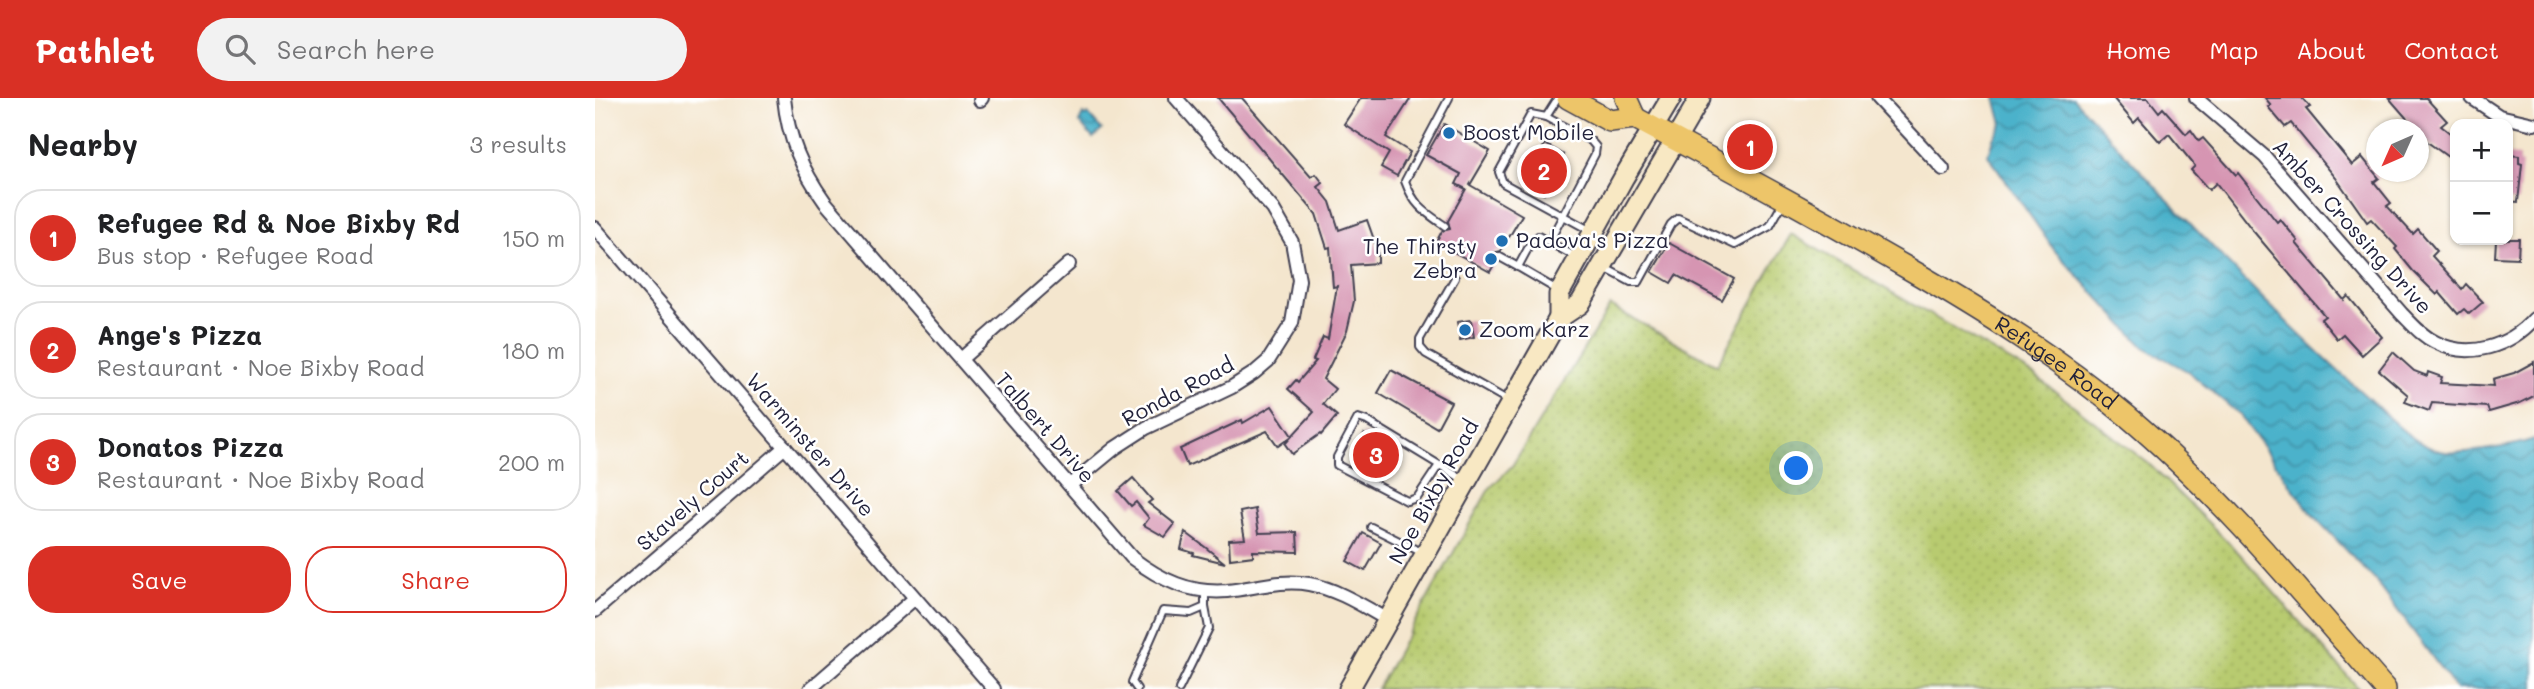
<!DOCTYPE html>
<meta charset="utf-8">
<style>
:root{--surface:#fff;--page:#f2f2f2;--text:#202124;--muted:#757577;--line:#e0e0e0;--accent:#d93025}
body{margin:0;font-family:Mali,sans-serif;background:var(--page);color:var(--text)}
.controls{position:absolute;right:21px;top:21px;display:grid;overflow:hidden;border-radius:14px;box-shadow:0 2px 5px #0004}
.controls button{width:63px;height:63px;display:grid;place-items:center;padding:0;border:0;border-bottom:2px solid var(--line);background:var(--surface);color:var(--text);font:35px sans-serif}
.compass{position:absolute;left:1771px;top:21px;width:63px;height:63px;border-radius:50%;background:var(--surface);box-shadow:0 2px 5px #0004;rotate:225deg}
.you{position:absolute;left:1202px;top:371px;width:24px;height:24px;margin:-18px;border:5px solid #fff;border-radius:50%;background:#1a73e8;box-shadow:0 0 0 10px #1a73e833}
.badge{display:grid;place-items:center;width:46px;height:46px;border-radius:50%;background:var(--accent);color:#fff;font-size:23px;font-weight:700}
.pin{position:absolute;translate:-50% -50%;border:4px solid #fff;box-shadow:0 2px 7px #0006}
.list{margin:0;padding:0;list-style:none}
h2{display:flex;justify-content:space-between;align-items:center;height:91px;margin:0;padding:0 28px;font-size:30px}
h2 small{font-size:23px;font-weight:400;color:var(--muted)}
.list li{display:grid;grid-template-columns:46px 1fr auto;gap:21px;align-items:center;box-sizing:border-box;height:98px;margin:0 14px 14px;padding:0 14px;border:2px solid var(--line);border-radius:28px}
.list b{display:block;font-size:26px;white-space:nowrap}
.list p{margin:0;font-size:23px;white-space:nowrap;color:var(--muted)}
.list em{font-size:23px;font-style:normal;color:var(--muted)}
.actions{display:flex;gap:14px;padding:21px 28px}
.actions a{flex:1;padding:16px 0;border:2px solid var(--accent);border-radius:28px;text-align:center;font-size:24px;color:var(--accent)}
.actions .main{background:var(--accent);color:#fff}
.icon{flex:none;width:38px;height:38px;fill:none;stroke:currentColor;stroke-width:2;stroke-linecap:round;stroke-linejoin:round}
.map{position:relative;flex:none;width:1939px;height:591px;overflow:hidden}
header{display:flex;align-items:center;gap:42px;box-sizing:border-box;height:98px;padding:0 35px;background:var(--accent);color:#fff}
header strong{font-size:33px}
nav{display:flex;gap:38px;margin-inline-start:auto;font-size:24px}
.search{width:490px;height:63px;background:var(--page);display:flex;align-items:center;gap:18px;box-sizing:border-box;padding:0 24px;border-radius:38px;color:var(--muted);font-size:26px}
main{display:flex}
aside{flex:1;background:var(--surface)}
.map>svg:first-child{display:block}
.grass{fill:url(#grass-dots);stroke:#6d7655;stroke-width:2}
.water{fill:url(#water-waves);stroke:#376a83;stroke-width:2}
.building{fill:#d695b2}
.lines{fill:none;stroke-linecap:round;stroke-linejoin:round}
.lane-casing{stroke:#423f51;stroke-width:10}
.street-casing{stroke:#423f51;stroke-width:16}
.secondary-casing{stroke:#423f51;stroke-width:23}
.primary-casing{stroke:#423f51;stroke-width:24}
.lane{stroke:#fff;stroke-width:6}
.street{stroke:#fff;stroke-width:12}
.secondary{stroke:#f8e8c3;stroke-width:19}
.primary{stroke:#edc569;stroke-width:21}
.poi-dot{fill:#1f6fb2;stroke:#fff;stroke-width:2.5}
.labels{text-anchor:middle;stroke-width:5;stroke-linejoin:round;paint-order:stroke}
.poi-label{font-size:21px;fill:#22223b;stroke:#fff;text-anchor:start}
.street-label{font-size:21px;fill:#22223b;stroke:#fff}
</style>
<header>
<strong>Pathlet</strong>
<div class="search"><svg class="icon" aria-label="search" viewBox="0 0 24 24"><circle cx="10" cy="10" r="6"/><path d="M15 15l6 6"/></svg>Search here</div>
<nav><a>Home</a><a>Map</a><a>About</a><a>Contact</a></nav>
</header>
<main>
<aside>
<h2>Nearby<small>3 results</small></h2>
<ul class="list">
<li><span class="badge">1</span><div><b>Refugee Rd &amp; Noe Bixby Rd</b><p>Bus stop · Refugee Road</p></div><em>150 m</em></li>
<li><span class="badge">2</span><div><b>Ange's Pizza</b><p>Restaurant · Noe Bixby Road</p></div><em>180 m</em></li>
<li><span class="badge">3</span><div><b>Donatos Pizza</b><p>Restaurant · Noe Bixby Road</p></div><em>200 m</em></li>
</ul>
<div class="actions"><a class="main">Save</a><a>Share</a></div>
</aside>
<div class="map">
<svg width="1939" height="591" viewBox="0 0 1939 591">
<defs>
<pattern id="grass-dots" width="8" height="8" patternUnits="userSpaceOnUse" patternTransform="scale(1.75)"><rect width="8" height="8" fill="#b8cb6f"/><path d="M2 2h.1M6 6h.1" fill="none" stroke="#9eae61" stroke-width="1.8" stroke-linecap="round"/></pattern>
<pattern id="water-waves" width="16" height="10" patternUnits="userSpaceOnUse" patternTransform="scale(1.75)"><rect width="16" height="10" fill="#4cb2cb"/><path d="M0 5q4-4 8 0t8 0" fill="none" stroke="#3f90a6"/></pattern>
</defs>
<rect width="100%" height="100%" fill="#fff"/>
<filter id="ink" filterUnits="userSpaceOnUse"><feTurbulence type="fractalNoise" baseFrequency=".0143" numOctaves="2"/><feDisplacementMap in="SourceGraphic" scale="14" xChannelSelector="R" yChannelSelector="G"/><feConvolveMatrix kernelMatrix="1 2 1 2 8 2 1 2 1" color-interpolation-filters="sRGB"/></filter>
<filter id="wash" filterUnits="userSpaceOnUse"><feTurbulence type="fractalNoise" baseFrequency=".00686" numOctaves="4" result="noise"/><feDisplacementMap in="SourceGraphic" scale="28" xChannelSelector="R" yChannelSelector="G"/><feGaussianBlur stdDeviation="1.57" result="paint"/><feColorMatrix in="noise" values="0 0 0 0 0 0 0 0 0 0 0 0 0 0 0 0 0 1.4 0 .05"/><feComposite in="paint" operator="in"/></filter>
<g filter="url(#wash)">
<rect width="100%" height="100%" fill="#f4e6ce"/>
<!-- grass -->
<polygon class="grass" points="1196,136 1439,277 1554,366 1643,454 1764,591 782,591 894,391 917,368 1015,208 1122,267"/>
<!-- water -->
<g class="water">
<path d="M1400 0H1478C1573 102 1668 207 1773 300 1793 318 1817 346 1845 353 1864 358 1920 348 1939 341V591H1861L1780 482 1716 415 1645 317 1594 274 1549 249 1460 153 1393 57 1398 40 1407 26Z"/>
<polygon points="488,16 490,18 493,16 507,32 498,40 484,24"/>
</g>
<g id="blocks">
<!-- building -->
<g class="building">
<polygon points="623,0 647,0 716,79 721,76 728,85 723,89 735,104 744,132 772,122 783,153 783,165 756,167 759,203 752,233 728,281 740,291 728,306 742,318 726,337 725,336 697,356 690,346 697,338 683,348 672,333 592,368 585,351 647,322 648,325 677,308 697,338 719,314 693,291 701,282 703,284 721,263 718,262 728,239 733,241 742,188 738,189 735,149 732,150 721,116"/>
<polygon points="766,0 816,0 791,39 815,54 802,78 786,69 794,55 749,26"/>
<polygon points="1518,0 1553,0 1564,14 1568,10 1591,36 1596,32 1604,43 1608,40 1641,77 1643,75 1682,124 1685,121 1703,143 1701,145 1749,202 1753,198 1787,239 1767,257 1748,236 1742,241 1726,221 1730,218 1659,134 1621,85 1614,92 1596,72 1600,68 1574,36 1565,44 1544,20 1539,25"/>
<polygon points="1670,0 1707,0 1715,9 1711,11 1757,67 1767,59 1784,80 1779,84 1796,105 1792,108 1818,136 1823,131 1842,153 1837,158 1867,191 1871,186 1888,204 1874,216 1869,211 1863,216 1844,194 1842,197 1818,173 1800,151 1802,149 1776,121 1772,124 1741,80 1696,25 1690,29 1673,9 1676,7"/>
<polygon points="1794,0 1831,0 1852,23 1846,28 1860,39 1860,64 1831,43 1824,50 1824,32 1805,32 1814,23"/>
<polygon points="849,26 895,53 875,87 927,117 906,153 898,155 897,159 901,163 895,174 841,144 847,133 855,131 853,123 871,91 861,86 866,76 831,57"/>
<polygon points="950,46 969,57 949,95 930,84"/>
<polygon points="1913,57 1924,58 1924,65 1927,66 1923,104 1913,103"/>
<polygon points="1913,141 1924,141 1923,160 1900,159 1901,142"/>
<polygon points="1074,145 1139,181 1127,202 1081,177 1076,185 1057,174"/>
<polygon points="876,222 879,239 865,242 862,224"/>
<polygon points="1798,254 1819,273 1832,278 1833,274 1847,279 1845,285 1899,288 1898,281 1919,275 1939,264 1939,298 1925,305 1894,314 1892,309 1837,305 1834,313 1810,304 1813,297 1784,272"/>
<polygon points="796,272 856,304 842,330 783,295"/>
<polygon points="769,336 803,356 790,378 756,359"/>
<polygon points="538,380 557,402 553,405 580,426 570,439 549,427 554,420 541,404 536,408 523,393"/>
<polygon points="660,411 664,435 702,434 703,454 658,453 658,458 635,461 634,442 650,441 645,414"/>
<polygon points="590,434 610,449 630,465 598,457 599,455 586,451"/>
<polygon points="768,435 786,445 770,473 752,463"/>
</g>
</g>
</g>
<g filter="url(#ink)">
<use href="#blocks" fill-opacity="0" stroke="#423f51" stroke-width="2"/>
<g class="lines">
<defs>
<g id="lane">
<polyline points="963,0 951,19 936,16 904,74 908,85 996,133"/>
<polyline points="951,19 996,43 1001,49 1000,56 954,144"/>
<path d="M850 128C830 114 819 108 810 83L854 0"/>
<polyline points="903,158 923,169"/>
<polyline points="1010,170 1036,184 1044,184 1076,126 1083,120 1140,147 1175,128 1189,103"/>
<polyline points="860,180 825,241 825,249 831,256 914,303"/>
<polyline points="964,193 923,169 937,143 943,138 981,159"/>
<polyline points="844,367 822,400 812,403 742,367 742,359 763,320 772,323 869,382"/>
<polyline points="776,429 828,455"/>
<polyline points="542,591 537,584 568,513 596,515 610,509"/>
<polyline points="584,591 614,530 610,509 610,493"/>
</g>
<g id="street">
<path d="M189 0C193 40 207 72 230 104L537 460C566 482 595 496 632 493 660 490 686 481 714 486 742 491 768 508 793 522"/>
<polyline points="1282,0 1348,71"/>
<path d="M1601 0 1670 59 1807 216C1818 227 1827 238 1840 244 1874 262 1915 248 1939 221"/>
<polyline points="1877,0 1904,18 1939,26"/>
<polyline points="385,2 387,0"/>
<polyline points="0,130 399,591"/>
<polyline points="366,261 474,166"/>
<polyline points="475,387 520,350 551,330 637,289 659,275 673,263 697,225 704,182 697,144 678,111 581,0"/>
<polyline points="0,513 190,349"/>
<polyline points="215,591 320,500"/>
</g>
<g id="secondary">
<polyline points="964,220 964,196 1029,79 1076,0"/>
<polyline points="754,591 964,220 985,206 1105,0"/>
</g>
<g id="primary">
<path id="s1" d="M973 0 1015 23 1040 20C1130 68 1221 117 1309 168 1387 213 1463 260 1532 318 1628 399 1708 497 1790 591"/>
<polyline points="1031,0 1040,20"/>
</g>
</defs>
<!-- lane casing -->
<use href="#lane" class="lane-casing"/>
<!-- street casing -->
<use href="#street" class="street-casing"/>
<!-- secondary casing -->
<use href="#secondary" class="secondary-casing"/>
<!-- primary casing -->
<use href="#primary" class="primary-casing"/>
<!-- lane -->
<use href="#lane" class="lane"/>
<!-- street -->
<use href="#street" class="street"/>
<!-- secondary -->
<use href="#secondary" class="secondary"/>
<!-- primary -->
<use href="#primary" class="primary"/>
</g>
</g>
<!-- markers -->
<g class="poi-dot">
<circle cx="854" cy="35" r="7"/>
<circle cx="907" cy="143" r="7"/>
<circle cx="896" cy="161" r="7"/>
<circle cx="870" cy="232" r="7"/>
</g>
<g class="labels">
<!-- poi labels -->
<g class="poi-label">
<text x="868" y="42">Boost Mobile</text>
<text x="921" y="150">Padova's Pizza</text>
<text x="882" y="156" text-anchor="end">The Thirsty<tspan x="882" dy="24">Zebra</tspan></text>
<text x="884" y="239">Zoom Karz</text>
</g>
<!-- street labels -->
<g class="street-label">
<text transform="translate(1757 129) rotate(48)" y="7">Amber Crossing Drive</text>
<text dy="7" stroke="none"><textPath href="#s1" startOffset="560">Refugee Road</textPath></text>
<text transform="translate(583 294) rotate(-28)" y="7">Ronda Road</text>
<text transform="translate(450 330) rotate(49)" y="7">Talbert Drive</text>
<text transform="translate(215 347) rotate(49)" y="7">Warminster Drive</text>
<text transform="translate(839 394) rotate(-61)" y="7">Noe Bixby Road</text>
<text transform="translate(98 403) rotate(-41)" y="7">Stavely Court</text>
</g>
</g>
</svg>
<div class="controls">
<button>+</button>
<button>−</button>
</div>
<svg class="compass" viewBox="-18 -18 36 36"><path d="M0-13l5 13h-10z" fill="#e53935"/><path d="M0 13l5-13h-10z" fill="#757577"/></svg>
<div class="you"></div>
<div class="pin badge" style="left:1155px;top:49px">1</div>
<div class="pin badge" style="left:949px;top:73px">2</div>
<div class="pin badge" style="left:781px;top:357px">3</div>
</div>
</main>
